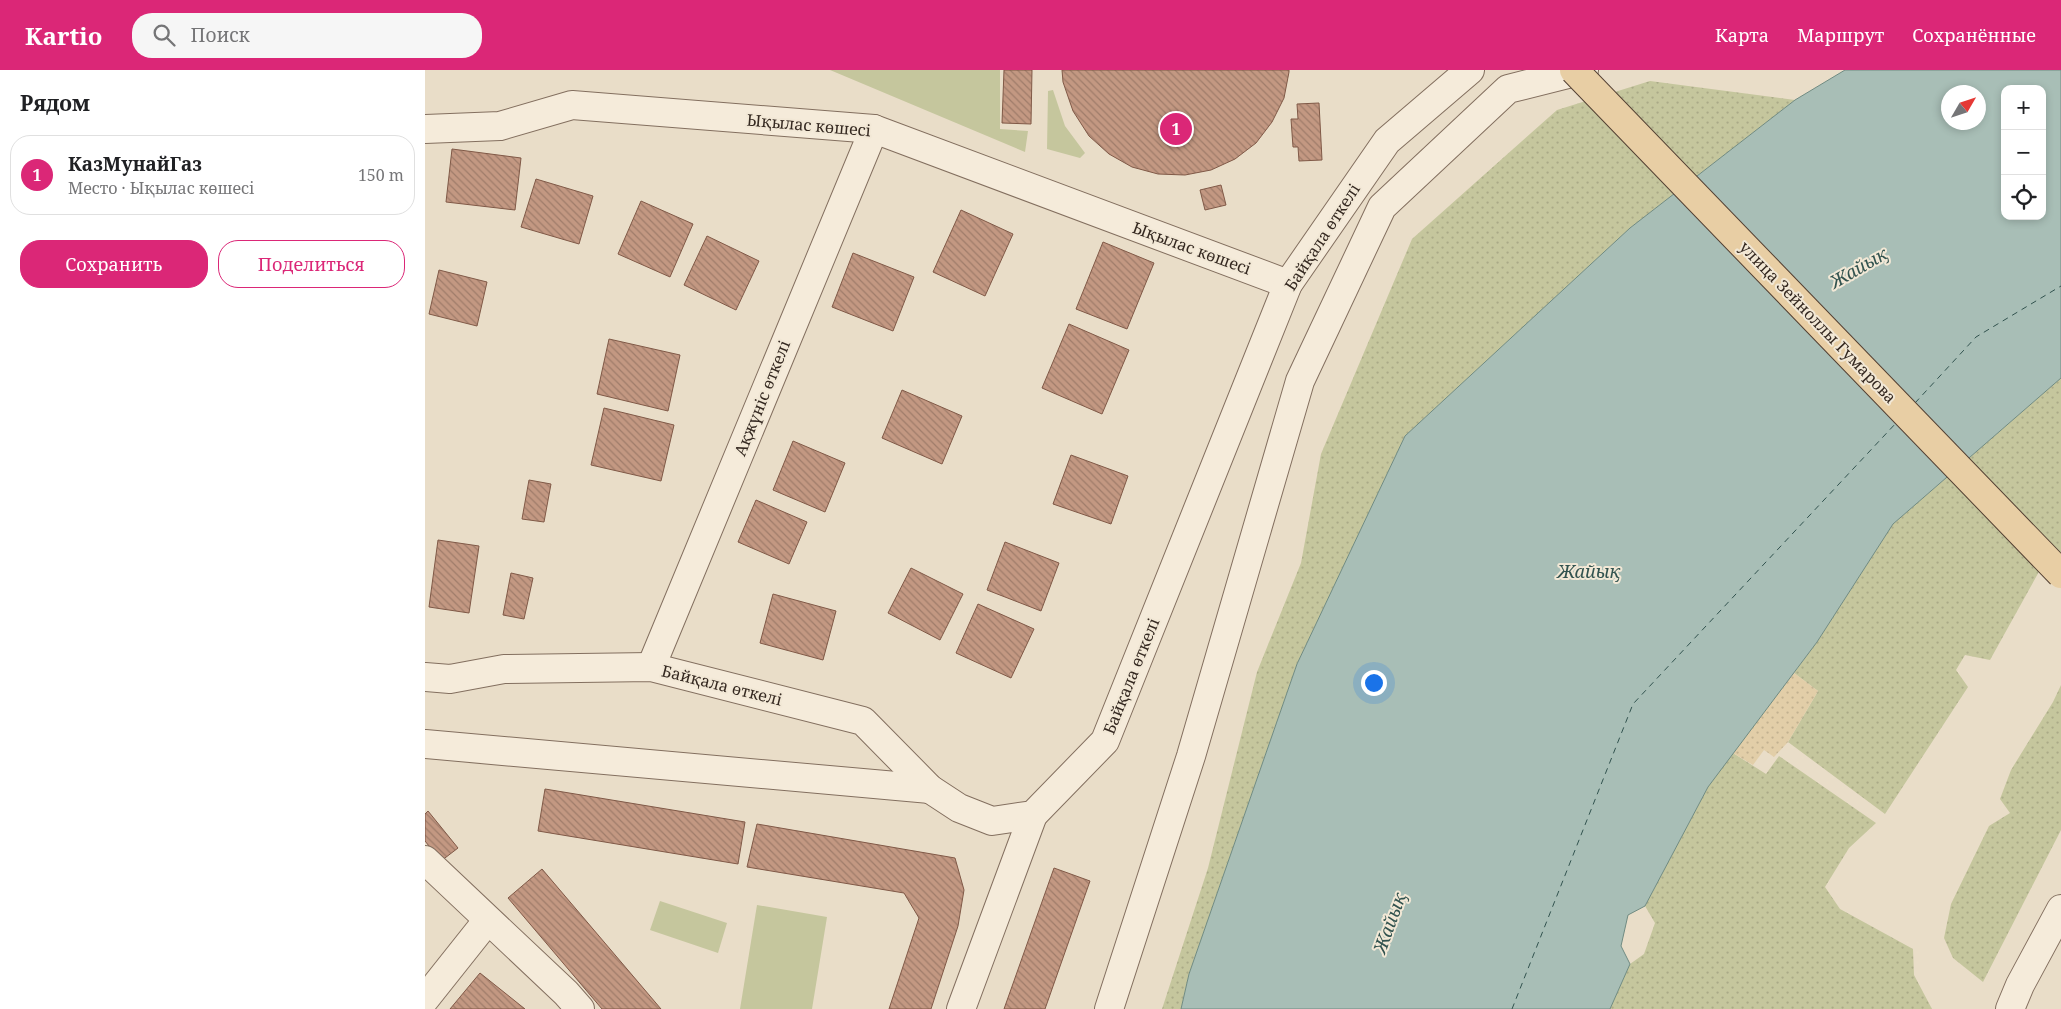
<!DOCTYPE html>
<html lang="ru">
<meta charset="utf-8">
<style>
:root{--surface:#fff;--page:#f6f6f6;--text:#202124;--muted:#757577;--line:#e0e0e0;--accent:#db2777}
body{margin:0;font-family:"Noto Serif",serif;background:var(--page);color:var(--text)}
.controls{position:absolute;right:15px;top:15px;display:grid;overflow:hidden;border-radius:10px;box-shadow:0 2px 8px #0003}
.controls button{width:45px;height:45px;display:grid;place-items:center;padding:0;border:0;border-bottom:1px solid var(--line);background:var(--surface);color:var(--text);font:25px sans-serif}
.compass{position:absolute;left:1516px;top:15px;width:45px;height:45px;border-radius:50%;background:var(--surface);box-shadow:0 2px 8px #0003;rotate:51deg}
.you{position:absolute;left:948px;top:612px;width:18px;height:18px;margin:-12px;border:4px solid #fff;border-radius:50%;background:#1a73e8;box-shadow:0 0 0 8px #1a73e833}
.badge{display:grid;place-items:center;width:32px;height:32px;border-radius:50%;background:var(--accent);color:#fff;font-size:16px;font-weight:700}
.pin{position:absolute;translate:-50% -50%;border:2px solid #fff;box-shadow:0 1px 5px #0006}
.list{margin:0;padding:0;list-style:none}
h2{display:flex;justify-content:space-between;align-items:center;height:65px;margin:0;padding:0 20px;font-size:21px}
h2 small{font-size:16px;font-weight:400;color:var(--muted)}
.list li{display:grid;grid-template-columns:32px 1fr auto;gap:15px;align-items:center;box-sizing:border-box;height:80px;margin:0 10px 10px;padding:0 10px;border:1px solid var(--line);border-radius:20px}
.list b{display:block;font-size:19px;white-space:nowrap}
.list p{margin:0;font-size:16px;white-space:nowrap;color:var(--muted)}
.list em{font-size:16px;font-style:normal;color:var(--muted)}
.actions{display:flex;gap:10px;padding:15px 20px}
.actions a{flex:1;padding:11px 0;border:1px solid var(--accent);border-radius:20px;text-align:center;font-size:18px;color:var(--accent)}
.actions .main{background:var(--accent);color:#fff}
.icon{flex:none;width:28px;height:28px;fill:none;stroke:currentColor;stroke-width:2;stroke-linecap:round;stroke-linejoin:round}
.map{position:relative;flex:none;width:1636px;height:939px;overflow:hidden}
header{display:flex;align-items:center;gap:30px;box-sizing:border-box;height:70px;padding:0 25px;background:var(--accent);color:#fff}
header strong{font-size:24px}
nav{display:flex;gap:28px;margin-inline-start:auto;font-size:18px}
.search{width:350px;height:45px;background:var(--page);display:flex;align-items:center;gap:12px;box-sizing:border-box;padding:0 18px;border-radius:20px;color:var(--muted);font-size:19px}
main{display:flex}
aside{flex:1;background:var(--surface)}
.map>svg:first-child{display:block}
.grass{fill:url(#grass-dots)}
.sand{fill:url(#sand-dots)}
.green{fill:#c5c69d}
.water{fill:#a8beb6;stroke:#708b82;fill-rule:evenodd}
.lines{fill:none;stroke-linecap:round;stroke-linejoin:round}
.ferry{stroke:#32534f;stroke-width:1;stroke-dasharray:6 5;stroke-linecap:butt}
.building{fill:url(#building-back-hatch);stroke:#805947}
.minor-casing{stroke:#836f5f;stroke-width:30}
.minor{stroke:#f5ebda;stroke-width:28}
.major-bridge-casing{stroke:#523f32;stroke-width:30;stroke-linecap:butt}
.major-bridge{stroke:#e8cea4;stroke-width:28}
.labels{text-anchor:middle;stroke-width:4;stroke-linejoin:round;paint-order:stroke}
.street-label{font-size:16px;fill:#352921;stroke:#f2e8d6}
.water-label{font-size:18px;font-style:italic;fill:#32534f;stroke:#f2e8d6}
</style>
<header>
<strong>Kartio</strong>
<div class="search"><svg class="icon" aria-label="search" viewBox="0 0 24 24"><circle cx="10" cy="10" r="6"/><path d="M15 15l6 6"/></svg>Поиск</div>
<nav><a>Карта</a><a>Маршрут</a><a>Сохранённые</a></nav>
</header>
<main>
<aside>
<h2>Рядом<small></small></h2>
<ul class="list">
<li><span class="badge">1</span><div><b>КазМунайГаз</b><p>Место · Ықылас көшесі</p></div><em>150 m</em></li>
</ul>
<div class="actions"><a class="main">Сохранить</a><a>Поделиться</a></div>
</aside>
<div class="map">
<svg width="1636" height="939" viewBox="0 0 1636 939">
<defs>
<pattern id="grass-dots" width="8" height="8" patternUnits="userSpaceOnUse" patternTransform="scale(1.25)"><rect width="8" height="8" fill="#c5c69d"/><path d="M2 2h.1M6 6h.1" fill="none" stroke="#aaaa87" stroke-width="1.8" stroke-linecap="round"/></pattern>
<pattern id="sand-dots" width="8" height="8" patternUnits="userSpaceOnUse" patternTransform="scale(1.25)"><rect width="8" height="8" fill="#e2cea8"/><path d="M2 2h.1M6 6h.1" fill="none" stroke="#c2b190" stroke-width="1.8" stroke-linecap="round"/></pattern>
<pattern id="building-back-hatch" width="6" height="6" patternUnits="userSpaceOnUse" patternTransform="scale(1.25)"><rect width="6" height="6" fill="#c39882"/><path d="M-1 5l2 2M0 0l6 6M5-1l2 2" fill="none" stroke="#9f7c6a"/></pattern>
</defs>
<rect width="100%" height="100%" fill="#e9ddc8"/>
<!-- grass -->
<g class="grass">
<polygon points="1225,11 1370,30 1205,158 980,366 872,594 764,904 756,939 737,939 783,798 832,602 876,493 896,384 987,169 1132,40"/>
<polygon points="1636,308 1636,487 1616,498 1565,590 1540,585 1531,600 1543,617 1460,744 1363,672 1393,621 1369,603 1392,572 1468,454"/>
<polygon points="1636,615 1636,760 1558,912 1528,888 1519,868 1526,834 1564,756 1585,743 1575,729 1586,700 1628,632"/>
<polygon points="1308,683 1341,704 1354,686 1451,753 1424,778 1400,817 1415,839 1488,879 1489,905 1507,939 1185,939 1205,894 1219,884 1230,853 1220,836 1283,717"/>
</g>
<!-- sand -->
<polygon class="sand" points="1369,603 1393,621 1363,672 1349,687 1339,680 1328,695 1308,683"/>
<!-- green -->
<g class="green">
<polygon points="405,0 575,0 575,59 603,61 600,82"/>
<polygon points="628,20 640,56 660,83 655,88 622,79 623,21"/>
<polygon points="235,831 302,853 293,883 225,860"/>
<polygon points="332,835 402,847 387,939 315,939"/>
</g>
<!-- water -->
<path class="water" d="M1420 0H1636V308L1468 454 1392 572 1283 717 1220 836 1203 845 1196 876 1205 894 1185 939H756L764 904 872 594 980 366 1205 158 1370 30ZM1580 19H1617V146H1580ZM1524 22H1554V52H1524Z"/>
<g class="lines">
<!-- ferry -->
<g class="ferry">
<polyline points="1490,333 1551,267 1636,216"/>
<polyline points="1087,939 1208,634 1472,352"/>
</g>
</g>
<!-- building -->
<g class="building">
<polygon points="579,0 607,0 606,54 577,53"/>
<polygon points="637,0 864,0 864,2 859,28 847,52 831,73 810,89 786,100 760,105 733,104 707,97 684,84 664,66 648,41 638,12"/>
<polygon points="894,33 897,90 874,91 873,77 868,77 866,49 873,49 872,34"/>
<polygon points="27,79 96,88 90,140 21,132"/>
<polygon points="111,109 168,126 154,174 96,157"/>
<polygon points="796,115 801,135 780,140 775,120"/>
<polygon points="216,131 268,154 245,207 193,184"/>
<polygon points="536,140 588,164 560,226 508,202"/>
<polygon points="282,166 334,191 311,240 259,215"/>
<polygon points="678,172 729,193 702,259 651,239"/>
<polygon points="428,183 489,207 468,261 407,237"/>
<polygon points="14,200 62,212 52,256 4,244"/>
<polygon points="644,254 704,280 677,344 617,318"/>
<polygon points="184,269 255,285 243,341 172,324"/>
<polygon points="477,320 537,346 517,394 457,368"/>
<polygon points="179,338 249,355 236,411 166,395"/>
<polygon points="368,371 420,393 400,442 348,420"/>
<polygon points="646,385 703,406 686,454 628,434"/>
<polygon points="104,410 126,414 119,452 97,449"/>
<polygon points="331,430 382,452 364,494 313,472"/>
<polygon points="13,470 54,476 44,543 4,537"/>
<polygon points="580,472 634,493 616,541 562,520"/>
<polygon points="486,498 538,524 515,570 463,543"/>
<polygon points="86,503 108,508 99,549 78,545"/>
<polygon points="348,524 411,541 398,590 335,573"/>
<polygon points="553,534 609,559 586,608 531,583"/>
<polygon points="120,719 320,752 313,794 113,761"/>
<polygon points="3,741 33,778 16,791 0,771 0,744"/>
<polygon points="332,754 530,788 539,820 533,856 506,939 464,939 494,848 479,823 322,797"/>
<polygon points="629,798 665,811 620,939 579,939"/>
<polygon points="117,799 236,939 177,939 83,828"/>
<polygon points="55,903 100,939 25,939"/>
</g>
<g class="lines">
<defs>
<g id="minor">
<polyline points="0,59 75,56 147,35 449,59 863,214"/>
<polyline points="226,597 449,59"/>
<polyline points="0,607 25,609 79,599 226,597 438,651 505,719 534,738 567,751 608,745 680,671 863,214 962,71 1045,0"/>
<polyline points="0,674 505,719"/>
<polyline points="0,790 141,923 155,939"/>
<polyline points="0,929 62,851"/>
<polyline points="536,939 608,745"/>
<polyline points="684,939 766,686 875,311 957,137 1083,19 1159,0"/>
<polyline points="1585,939 1595,915 1636,839"/>
</g>
</defs>
<!-- minor casing -->
<use href="#minor" class="minor-casing"/>
<!-- minor -->
<use href="#minor" class="minor"/>
<defs>
<polyline id="major-bridge" points="1149,0 1636,504"/>
</defs>
<!-- major-bridge casing -->
<use href="#major-bridge" class="major-bridge-casing"/>
<!-- major-bridge -->
<use href="#major-bridge" class="major-bridge"/>
</g>
<g class="labels">
<!-- street labels -->
<g class="street-label">
<text transform="translate(384 55) rotate(5)" y="6">Ықылас көшесі</text>
<text transform="translate(897 167) rotate(-57)" y="6">Байқала өткелі</text>
<text transform="translate(767 178) rotate(20)" y="6">Ықылас көшесі</text>
<text transform="translate(1393 252) rotate(46)" y="6">улица Зейноллы Гумарова</text>
<text transform="translate(337 328) rotate(-68)" y="6">Ақжүніс өткелі</text>
<text transform="translate(706 606) rotate(-68)" y="6">Байқала өткелі</text>
<text transform="translate(297 615) rotate(14)" y="6">Байқала өткелі</text>
</g>
<!-- water labels -->
<g class="water-label">
<text transform="translate(1434 198) rotate(-30)" y="6">Жайық</text>
<text x="1164" y="508">Жайық</text>
<text transform="translate(965 853) rotate(-70)" y="6">Жайық</text>
</g>
</g>
</svg>
<div class="controls">
<button>+</button>
<button>−</button>
<button><svg class="icon" aria-label="locate" viewBox="0 0 24 24"><circle cx="12" cy="12" r="6"/><path d="M12 2v4M12 18v4M2 12h4M18 12h4"/></svg></button>
</div>
<svg class="compass" viewBox="-18 -18 36 36"><path d="M0-13l5 13h-10z" fill="#e53935"/><path d="M0 13l5-13h-10z" fill="#757577"/></svg>
<div class="you"></div>
<div class="pin badge" style="left:751px;top:59px">1</div>
</div>
</main>
